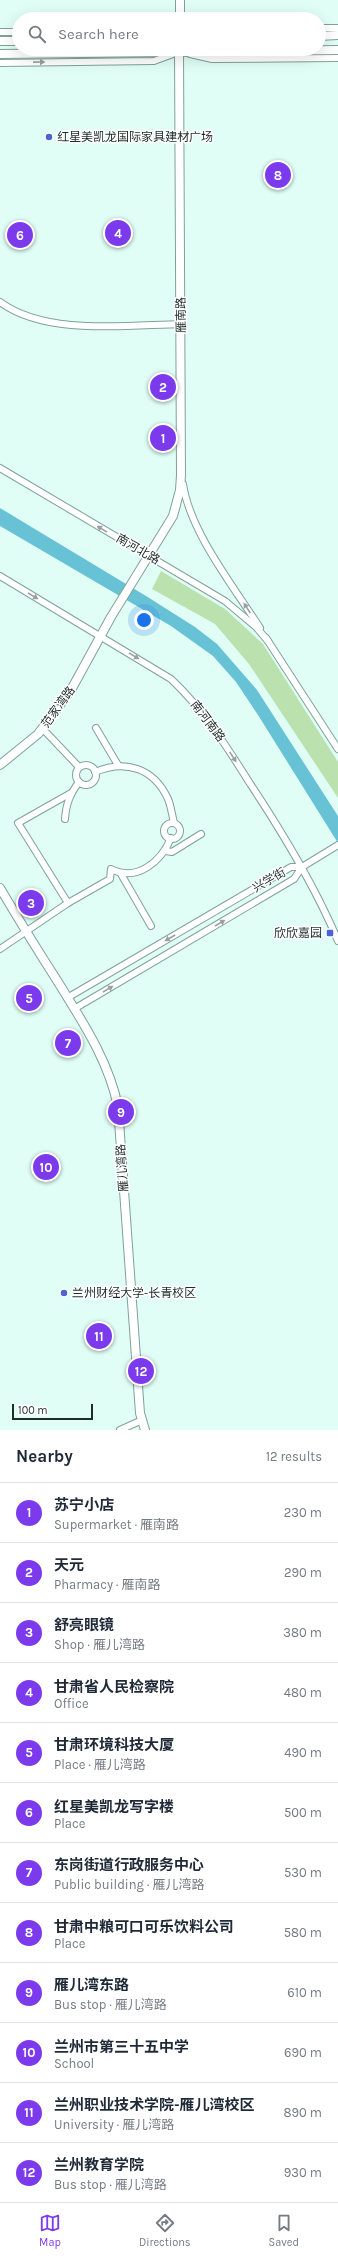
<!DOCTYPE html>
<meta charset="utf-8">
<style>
:root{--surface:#fff;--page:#f6f6f7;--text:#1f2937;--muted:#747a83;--line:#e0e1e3;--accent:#7c3aed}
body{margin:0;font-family:Karla,"Noto Sans SC",sans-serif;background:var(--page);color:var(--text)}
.scale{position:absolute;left:12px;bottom:10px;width:81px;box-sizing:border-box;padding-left:4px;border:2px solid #1e2d29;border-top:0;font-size:11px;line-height:14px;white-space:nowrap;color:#1e2d29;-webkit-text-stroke:3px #fff;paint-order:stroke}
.you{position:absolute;left:144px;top:620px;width:14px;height:14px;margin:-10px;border:3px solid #fff;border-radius:50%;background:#1a73e8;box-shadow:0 0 0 6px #1a73e833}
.badge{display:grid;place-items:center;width:26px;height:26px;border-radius:50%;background:var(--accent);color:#fff;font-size:13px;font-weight:700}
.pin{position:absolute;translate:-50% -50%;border:2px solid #fff;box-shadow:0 1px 4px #0006}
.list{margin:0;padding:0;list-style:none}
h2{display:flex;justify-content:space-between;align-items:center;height:52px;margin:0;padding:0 16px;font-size:17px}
h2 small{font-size:13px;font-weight:400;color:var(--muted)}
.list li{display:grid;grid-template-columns:26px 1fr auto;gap:12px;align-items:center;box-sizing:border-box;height:60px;padding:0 16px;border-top:1px solid var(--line)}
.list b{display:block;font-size:15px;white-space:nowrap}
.list p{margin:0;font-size:13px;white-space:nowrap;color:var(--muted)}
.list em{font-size:13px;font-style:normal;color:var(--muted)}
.icon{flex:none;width:22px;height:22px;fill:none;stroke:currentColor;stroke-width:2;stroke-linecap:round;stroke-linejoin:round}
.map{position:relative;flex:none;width:338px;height:1430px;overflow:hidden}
.search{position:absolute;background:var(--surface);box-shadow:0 4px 16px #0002;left:12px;right:12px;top:12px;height:44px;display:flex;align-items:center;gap:10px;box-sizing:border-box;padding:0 14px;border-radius:22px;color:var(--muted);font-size:15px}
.sheet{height:772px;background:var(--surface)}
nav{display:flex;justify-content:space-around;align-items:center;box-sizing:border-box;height:56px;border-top:1px solid var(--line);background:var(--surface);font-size:11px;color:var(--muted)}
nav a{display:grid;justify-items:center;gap:2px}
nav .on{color:var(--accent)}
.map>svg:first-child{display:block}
.green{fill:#bbe1af}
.water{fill:#68c2d6}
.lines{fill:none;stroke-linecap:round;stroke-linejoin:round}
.minor-casing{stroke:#7fa298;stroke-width:8}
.major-casing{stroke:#7fa298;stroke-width:10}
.minor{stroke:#fff;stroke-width:6}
.major{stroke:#fff;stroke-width:8}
.oneway{fill:#9aa09f}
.poi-dot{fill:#4c63d8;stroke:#fff;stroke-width:1.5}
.labels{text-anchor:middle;stroke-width:3;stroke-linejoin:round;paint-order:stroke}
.poi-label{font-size:12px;fill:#1e2d29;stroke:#fff;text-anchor:start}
.street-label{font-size:12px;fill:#1e2d29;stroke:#fff}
</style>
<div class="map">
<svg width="338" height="1430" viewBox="0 0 338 1430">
<rect width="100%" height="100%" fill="#e0fef6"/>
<!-- green -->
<polygon class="green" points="161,571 225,609 263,644 338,762 338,798 249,664 215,624 152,589"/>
<!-- water -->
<polygon class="water" points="0,508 146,596 195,627 217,644 257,690 338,816 338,843 258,715 236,682 213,656 171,626 0,526"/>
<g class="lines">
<defs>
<g id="minor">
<polyline points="319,28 338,28"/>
<polyline points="0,32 19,32"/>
<polyline points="190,54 212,59 338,58"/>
<polyline points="0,63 154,61 173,54"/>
<path d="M0 302C46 336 127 325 182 324"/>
<polyline points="0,468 225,601 256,627 268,641"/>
<path d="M183 484C190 532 234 587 260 628"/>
<path d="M0 576 171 679C204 710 227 747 251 785 284 835 315 886 338 941"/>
<polyline points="266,638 338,749"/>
<polyline points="42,728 79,767"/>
<polyline points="96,728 118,765"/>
<circle cx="86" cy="775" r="10"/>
<path d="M95 772C125 759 154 768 168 799 171 806 172 815 174 823"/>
<path d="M65 819C66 804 70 794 79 782"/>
<circle cx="172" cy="831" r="8"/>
<polyline points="165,851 172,852 201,834"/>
<polyline points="121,874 151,926"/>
<polyline points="68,903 18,823 71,793"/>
<path d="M0 949 68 903 110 879 111 869C137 882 161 862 171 838"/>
<polyline points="67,998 291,867 302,867"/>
<polyline points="74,1009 294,879 302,867 338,845"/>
<polyline points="120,1430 140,1421"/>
</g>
<g id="major">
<polyline points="180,19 180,0"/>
<polyline points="319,36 338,35"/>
<polyline points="0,41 19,41"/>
<polyline points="0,54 338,50"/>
<polyline points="0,765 38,734 71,690 111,617 173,516 180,490 181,475 179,49"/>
<path d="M0 888C19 920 38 951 58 982 82 1021 109 1061 118 1107L140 1413 145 1430"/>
</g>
</defs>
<!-- minor casing -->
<use href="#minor" class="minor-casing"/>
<!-- major casing -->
<use href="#major" class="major-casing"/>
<!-- minor -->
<use href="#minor" class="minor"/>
<!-- major -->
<use href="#major" class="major"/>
</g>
<!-- one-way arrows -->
<defs><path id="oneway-solid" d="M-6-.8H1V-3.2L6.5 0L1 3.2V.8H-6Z"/></defs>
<g class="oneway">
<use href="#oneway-solid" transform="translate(39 62) rotate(-1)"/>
<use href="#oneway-solid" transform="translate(102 529) rotate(-149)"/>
<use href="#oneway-solid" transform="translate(33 596) rotate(31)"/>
<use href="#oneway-solid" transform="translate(247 608) rotate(-123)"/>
<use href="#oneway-solid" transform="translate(134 656) rotate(31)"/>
<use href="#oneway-solid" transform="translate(233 757) rotate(57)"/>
<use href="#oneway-solid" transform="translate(220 923) rotate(-31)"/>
<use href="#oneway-solid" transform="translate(170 938) rotate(150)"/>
<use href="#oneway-solid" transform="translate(108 989) rotate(-31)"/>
</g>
<!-- markers -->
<g class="poi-dot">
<circle cx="49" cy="137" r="4"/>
<rect x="326" y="929" width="8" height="8" rx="2"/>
<circle cx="64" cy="1293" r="4"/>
</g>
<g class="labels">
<!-- poi labels -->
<g class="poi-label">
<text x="57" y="141">红星美凯龙国际家具建材广场</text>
<text x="322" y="937" text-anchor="end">欣欣嘉园</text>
<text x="72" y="1297">兰州财经大学-长青校区</text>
</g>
<!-- street labels -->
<g class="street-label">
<text transform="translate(181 315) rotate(-91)" y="4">雁南路</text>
<text transform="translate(138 549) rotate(30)" y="4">南河北路</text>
<text transform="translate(58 707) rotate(-54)" y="4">范家湾路</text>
<text transform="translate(208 721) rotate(53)" y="4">南河南路</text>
<text transform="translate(269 880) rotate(-30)" y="4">兴学街</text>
<text transform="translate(122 1168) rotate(-94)" y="4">雁儿湾路</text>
</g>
</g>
</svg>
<div class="scale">100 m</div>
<div class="you"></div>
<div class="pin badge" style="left:163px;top:438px">1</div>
<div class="pin badge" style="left:163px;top:387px">2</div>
<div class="pin badge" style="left:31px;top:903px">3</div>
<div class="pin badge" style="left:118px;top:233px">4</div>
<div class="pin badge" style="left:29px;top:998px">5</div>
<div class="pin badge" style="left:20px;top:235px">6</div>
<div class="pin badge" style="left:68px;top:1043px">7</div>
<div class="pin badge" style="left:278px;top:175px">8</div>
<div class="pin badge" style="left:121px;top:1112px">9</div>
<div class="pin badge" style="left:46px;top:1167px">10</div>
<div class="pin badge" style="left:99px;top:1336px">11</div>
<div class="pin badge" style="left:141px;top:1371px">12</div>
<div class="search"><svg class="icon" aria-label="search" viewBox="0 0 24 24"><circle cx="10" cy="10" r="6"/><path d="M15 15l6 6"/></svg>Search here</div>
</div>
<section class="sheet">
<h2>Nearby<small>12 results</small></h2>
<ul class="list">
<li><span class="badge">1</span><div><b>苏宁小店</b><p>Supermarket · 雁南路</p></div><em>230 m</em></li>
<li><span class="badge">2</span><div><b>天元</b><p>Pharmacy · 雁南路</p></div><em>290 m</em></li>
<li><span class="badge">3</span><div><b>舒亮眼镜</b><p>Shop · 雁儿湾路</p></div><em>380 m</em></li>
<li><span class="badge">4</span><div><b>甘肃省人民检察院</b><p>Office</p></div><em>480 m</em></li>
<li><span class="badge">5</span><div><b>甘肃环境科技大厦</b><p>Place · 雁儿湾路</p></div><em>490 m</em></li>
<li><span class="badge">6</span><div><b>红星美凯龙写字楼</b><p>Place</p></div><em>500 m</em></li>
<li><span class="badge">7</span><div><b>东岗街道行政服务中心</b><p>Public building · 雁儿湾路</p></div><em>530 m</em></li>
<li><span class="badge">8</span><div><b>甘肃中粮可口可乐饮料公司</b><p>Place</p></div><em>580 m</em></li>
<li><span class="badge">9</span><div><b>雁儿湾东路</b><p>Bus stop · 雁儿湾路</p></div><em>610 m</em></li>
<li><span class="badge">10</span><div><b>兰州市第三十五中学</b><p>School</p></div><em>690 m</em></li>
<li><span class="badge">11</span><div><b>兰州职业技术学院-雁儿湾校区</b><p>University · 雁儿湾路</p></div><em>890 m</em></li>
<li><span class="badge">12</span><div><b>兰州教育学院</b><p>Bus stop · 雁儿湾路</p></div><em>930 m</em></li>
</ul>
</section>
<nav>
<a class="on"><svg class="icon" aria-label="map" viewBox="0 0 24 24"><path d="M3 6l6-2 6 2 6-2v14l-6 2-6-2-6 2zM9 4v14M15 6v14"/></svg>Map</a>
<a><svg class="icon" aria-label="directions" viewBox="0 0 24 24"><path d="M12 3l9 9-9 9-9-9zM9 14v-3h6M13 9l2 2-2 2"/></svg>Directions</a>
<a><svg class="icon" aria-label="saved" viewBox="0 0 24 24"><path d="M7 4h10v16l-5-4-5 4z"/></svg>Saved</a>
</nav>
